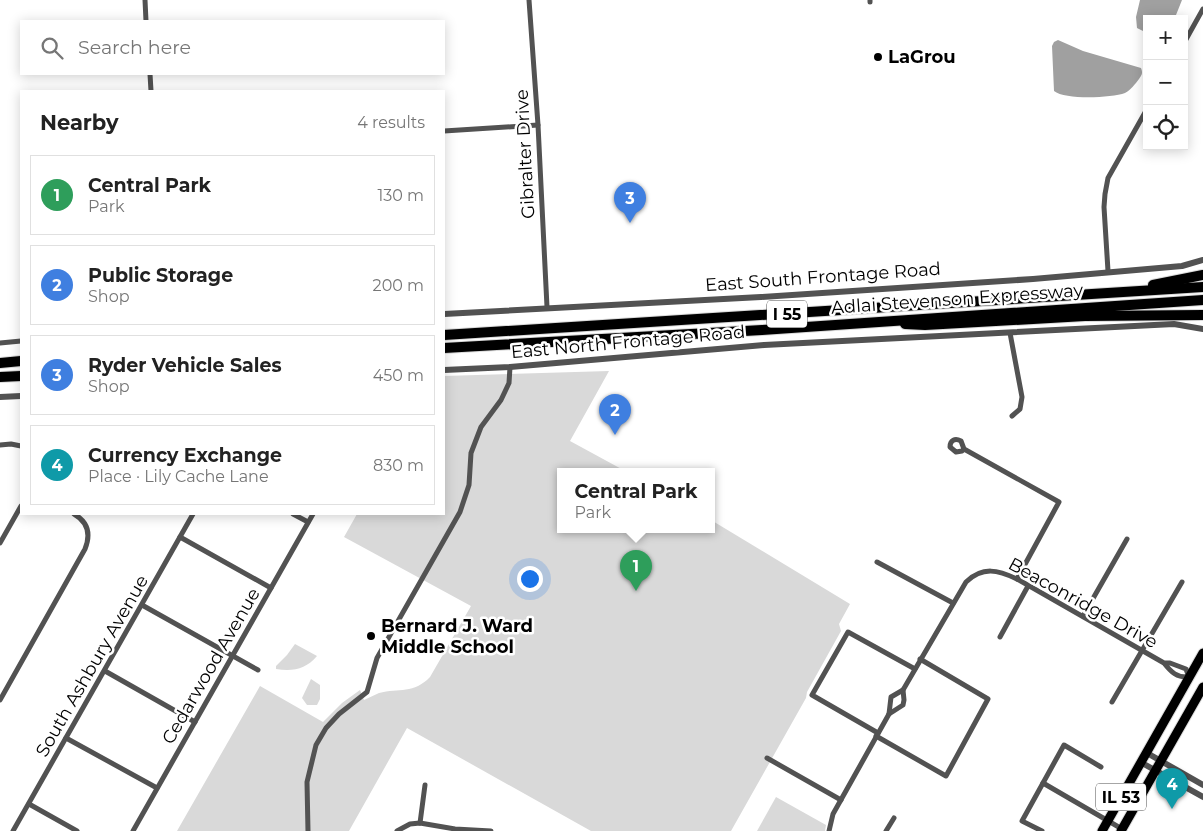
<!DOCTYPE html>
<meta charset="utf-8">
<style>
:root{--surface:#fff;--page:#f2f2f2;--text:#222;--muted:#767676;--line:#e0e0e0;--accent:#000}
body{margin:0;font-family:Montserrat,sans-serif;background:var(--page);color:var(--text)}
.controls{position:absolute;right:15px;top:15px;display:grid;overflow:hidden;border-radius:0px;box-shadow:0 2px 12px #0003}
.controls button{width:45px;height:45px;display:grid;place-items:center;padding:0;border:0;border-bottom:1px solid var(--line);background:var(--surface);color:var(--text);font:25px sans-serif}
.you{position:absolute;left:529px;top:578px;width:18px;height:18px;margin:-12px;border:4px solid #fff;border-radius:50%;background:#1a73e8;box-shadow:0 0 0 8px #1a73e833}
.badge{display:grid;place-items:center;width:32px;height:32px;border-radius:50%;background:var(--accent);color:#fff;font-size:16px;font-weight:700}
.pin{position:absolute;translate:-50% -41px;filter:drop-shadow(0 1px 2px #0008)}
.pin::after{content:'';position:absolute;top:26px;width:18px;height:15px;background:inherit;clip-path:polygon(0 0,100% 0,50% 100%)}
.popup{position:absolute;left:557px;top:468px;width:158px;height:65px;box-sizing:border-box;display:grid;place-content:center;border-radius:0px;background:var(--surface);filter:drop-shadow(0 1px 4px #0005);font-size:16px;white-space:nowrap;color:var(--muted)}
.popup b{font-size:19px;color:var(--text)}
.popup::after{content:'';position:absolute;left:50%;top:100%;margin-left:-10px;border:10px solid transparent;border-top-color:var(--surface)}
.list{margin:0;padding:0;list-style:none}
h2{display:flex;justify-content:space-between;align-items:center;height:65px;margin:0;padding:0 20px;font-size:21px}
h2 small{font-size:16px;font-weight:400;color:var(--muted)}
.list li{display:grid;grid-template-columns:32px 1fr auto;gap:15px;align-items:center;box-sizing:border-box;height:80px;margin:0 10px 10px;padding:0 10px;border:1px solid var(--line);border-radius:0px}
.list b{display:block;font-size:19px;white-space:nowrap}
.list p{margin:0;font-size:16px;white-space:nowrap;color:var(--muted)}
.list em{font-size:16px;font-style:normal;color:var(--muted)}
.icon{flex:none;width:28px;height:28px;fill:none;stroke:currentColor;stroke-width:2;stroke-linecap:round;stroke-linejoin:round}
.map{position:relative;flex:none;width:1203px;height:831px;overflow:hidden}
.search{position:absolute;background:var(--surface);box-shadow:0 2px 12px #0003;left:20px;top:20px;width:425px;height:55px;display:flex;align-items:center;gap:12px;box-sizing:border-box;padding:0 18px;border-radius:0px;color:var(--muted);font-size:19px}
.panel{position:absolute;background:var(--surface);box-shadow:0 2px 12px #0003;left:20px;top:90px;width:425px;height:425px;border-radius:0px}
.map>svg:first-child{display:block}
.green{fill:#d9d9d9}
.water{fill:#a0a0a0}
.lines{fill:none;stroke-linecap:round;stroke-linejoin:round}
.primary-casing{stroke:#dbdbdb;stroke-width:11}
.motorway-casing{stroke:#dbdbdb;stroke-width:12}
.minor{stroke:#525252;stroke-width:5}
.tertiary{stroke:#525252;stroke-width:6}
.primary{stroke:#000;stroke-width:9}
.motorway{stroke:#000;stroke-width:10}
.poi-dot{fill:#000;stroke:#fff;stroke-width:2}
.labels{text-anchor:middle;stroke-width:5;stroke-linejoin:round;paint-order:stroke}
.shield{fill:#fff;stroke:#4c4c4c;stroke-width:1}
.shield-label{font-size:16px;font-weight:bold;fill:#000}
.poi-label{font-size:18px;font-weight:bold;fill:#000;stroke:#fff;text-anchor:start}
.street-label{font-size:18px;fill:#000;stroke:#fff}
</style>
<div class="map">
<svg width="1203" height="831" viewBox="0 0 1203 831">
<rect width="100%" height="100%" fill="#fff"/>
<!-- green -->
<g class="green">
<path d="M609 371 570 441 627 472H561V530H711V520L850 604 839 624 841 631 807 692 806 698 731 831H591L407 728 349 831H177L260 686 323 722 342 703 360 690 364 700C369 698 374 695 379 693 399 688 414 694 430 677L471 606 344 537 357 514H444V376Z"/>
<path d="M295 644 317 656C306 669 293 672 276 669V666L287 655Z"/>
<polygon points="311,679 320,685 320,699 317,705 307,705 302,698"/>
<polygon points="776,797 826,825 825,831 757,831"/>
</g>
<!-- water -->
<g class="water">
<polygon points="1140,0 1182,0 1176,15 1172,19 1147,19 1147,33 1137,28 1136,17"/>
<path d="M1058 40 1083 51 1141 68C1143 73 1142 75 1139 79 1135 84 1131 90 1125 93 1111 98 1065 100 1054 91L1052 46 1054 42Z"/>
</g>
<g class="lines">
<defs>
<g id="primary">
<polyline points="1102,831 1203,653"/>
<polyline points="1121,831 1203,687"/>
</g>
<g id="motorway">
<polyline points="1153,285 1203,275"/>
<polyline points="905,324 925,325 1085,316 1203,315"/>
<polyline points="444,335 1203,287"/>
<polyline points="444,348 762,330 1203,300"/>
<polyline points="0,363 21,361"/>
<polyline points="0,377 21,376"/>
</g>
</defs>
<!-- primary casing -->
<use href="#primary" class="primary-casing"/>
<!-- motorway casing -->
<use href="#motorway" class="motorway-casing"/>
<!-- minor -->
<g class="minor">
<polyline points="145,0 146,21"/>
<polyline points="529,0 538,125 547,307"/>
<polyline points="870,2 870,0"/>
<polyline points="1184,43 1203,9"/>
<polyline points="150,74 151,91"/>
<polyline points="444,131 538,125"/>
<polyline points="1108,271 1104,207 1105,194 1108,178 1147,109"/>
<polyline points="1010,333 1022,397 1020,409 1012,416"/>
<polyline points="0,343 21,341"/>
<polyline points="0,445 11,444 21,446"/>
<path d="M964 449 962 451 956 452 950 447C950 440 955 438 961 441L964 449 1059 502 1017 579"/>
<polyline points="293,514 308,522"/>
<polyline points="180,537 271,588"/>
<polyline points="0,543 21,506"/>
<polyline points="877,562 953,603"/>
<polyline points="142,605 258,670"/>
<polyline points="1083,616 1127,539"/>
<polyline points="1000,637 1028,586"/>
<polyline points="105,671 195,722"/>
<path d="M0 700 85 549C91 534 88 522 74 514"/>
<polyline points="1112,702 1182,582"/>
<polyline points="889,714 903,705 904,700 903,690"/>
<polyline points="878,733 812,695 848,632 915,669"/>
<polyline points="876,736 946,776 988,699 920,659"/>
<polyline points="66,738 157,788"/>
<polyline points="767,758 841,800"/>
<polyline points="1043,783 1122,829"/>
<polyline points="29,804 77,831"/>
<polyline points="420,823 425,785"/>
<polyline points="13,831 193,514"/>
<polyline points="133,831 313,514"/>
<polyline points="308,831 307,782 316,745 326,728 339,714 367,692 377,658 460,512 469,485 471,453 481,427 501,400 509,383 510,367"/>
<polyline points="397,831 410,824 420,823 455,829 491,831"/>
<path d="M829 831 833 814 889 714 891 697 903 690 966 582C983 566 998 570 1017 579L1164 663C1171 672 1177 678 1189 677L1186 669 1170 663H1164"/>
<polyline points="886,831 894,818"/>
<polyline points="1042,831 1022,821 1064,745 1101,767"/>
</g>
<!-- tertiary -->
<g class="tertiary">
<polyline points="444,314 761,297 1033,279 1182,266 1203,260"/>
<polyline points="444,370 510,367 764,345 1174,324 1203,329"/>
<polyline points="0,397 21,396"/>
<polyline points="1147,753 1203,785"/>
<polyline points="1142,763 1203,797"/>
</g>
<!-- primary -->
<use href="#primary" class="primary"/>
<!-- motorway -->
<use href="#motorway" class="motorway"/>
</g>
<!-- markers -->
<g class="poi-dot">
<circle cx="878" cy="57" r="5"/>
<circle cx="371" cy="636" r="5"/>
</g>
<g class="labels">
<!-- shield labels -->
<g class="shield">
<rect x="767" y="300.5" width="40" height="27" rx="4"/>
<rect x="1096" y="783.5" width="50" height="27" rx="4"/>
</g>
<g class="shield-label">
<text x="787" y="320">I 55</text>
<text x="1121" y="803">IL 53</text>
</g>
<!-- poi labels -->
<g class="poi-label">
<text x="888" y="63">LaGrou</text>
<text x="381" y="632">Bernard J. Ward<tspan x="381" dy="21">Middle School</tspan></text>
</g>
<!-- street labels -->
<g class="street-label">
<text transform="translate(525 154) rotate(-93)" y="6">Gibralter Drive</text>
<text transform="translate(823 277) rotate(-4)" y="6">East South Frontage Road</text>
<text transform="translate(957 299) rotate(-4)" y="6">Adlai Stevenson Expressway</text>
<text transform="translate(628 342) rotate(-5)" y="6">East North Frontage Road</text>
<text transform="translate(1083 603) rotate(29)" y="6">Beaconridge Drive</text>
<text transform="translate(92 666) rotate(-60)" y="6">South Ashbury Avenue</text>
<text transform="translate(211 666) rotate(-60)" y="6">Cedarwood Avenue</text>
</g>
</g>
</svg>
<div class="controls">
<button>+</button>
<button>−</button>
<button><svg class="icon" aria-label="locate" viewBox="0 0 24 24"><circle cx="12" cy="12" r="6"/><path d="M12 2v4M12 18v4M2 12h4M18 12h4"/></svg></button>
</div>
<div class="you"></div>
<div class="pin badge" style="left:636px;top:591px;background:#2e9e5b">1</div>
<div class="popup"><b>Central Park</b>Park</div>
<div class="pin badge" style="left:615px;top:435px;background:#3f7fe0">2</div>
<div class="pin badge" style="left:630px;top:223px;background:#3f7fe0">3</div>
<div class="pin badge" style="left:1172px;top:809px;background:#0f9aa8">4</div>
<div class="search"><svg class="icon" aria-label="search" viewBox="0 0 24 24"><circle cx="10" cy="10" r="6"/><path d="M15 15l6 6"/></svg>Search here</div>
<section class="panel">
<h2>Nearby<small>4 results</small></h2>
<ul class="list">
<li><span class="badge" style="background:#2e9e5b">1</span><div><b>Central Park</b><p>Park</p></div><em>130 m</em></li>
<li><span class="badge" style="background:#3f7fe0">2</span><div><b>Public Storage</b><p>Shop</p></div><em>200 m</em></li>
<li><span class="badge" style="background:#3f7fe0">3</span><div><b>Ryder Vehicle Sales</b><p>Shop</p></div><em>450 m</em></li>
<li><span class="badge" style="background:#0f9aa8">4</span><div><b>Currency Exchange</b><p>Place · Lily Cache Lane</p></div><em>830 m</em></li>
</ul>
</section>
</div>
